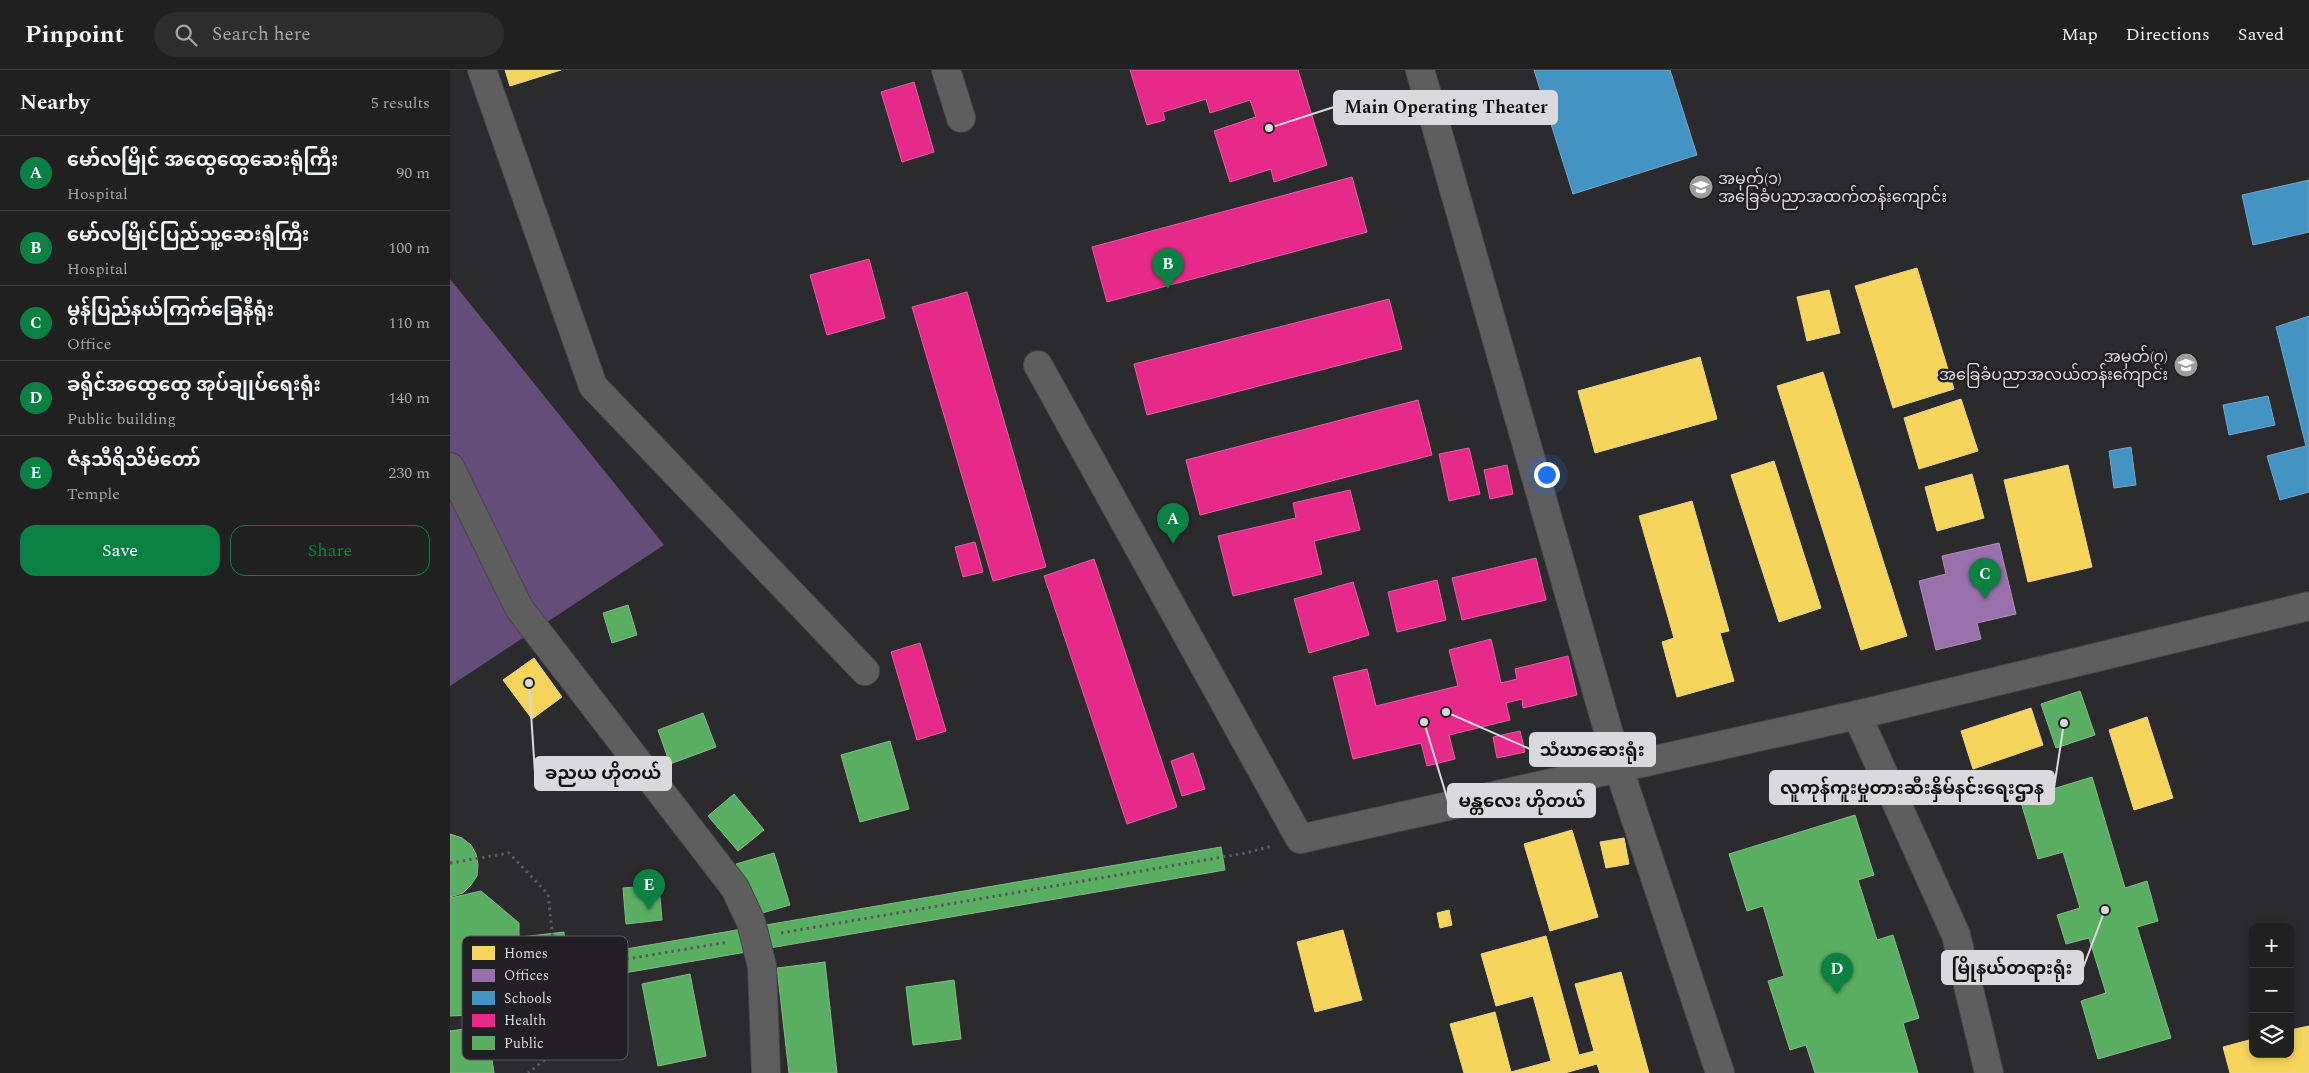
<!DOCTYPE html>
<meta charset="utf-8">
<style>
:root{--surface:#202021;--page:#2d2d2e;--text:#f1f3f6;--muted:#a2a3a5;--line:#3d3e3f;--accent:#0b8043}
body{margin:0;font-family:Spectral,"Noto Sans Myanmar",serif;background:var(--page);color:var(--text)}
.controls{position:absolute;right:15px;bottom:15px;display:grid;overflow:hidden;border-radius:10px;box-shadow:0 2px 8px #0003}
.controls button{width:45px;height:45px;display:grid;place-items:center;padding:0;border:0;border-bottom:1px solid var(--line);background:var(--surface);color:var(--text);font:25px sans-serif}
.you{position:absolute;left:1096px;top:404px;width:18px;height:18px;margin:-12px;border:4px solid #fff;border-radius:50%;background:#1a73e8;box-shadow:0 0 0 8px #1a73e833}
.badge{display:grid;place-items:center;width:32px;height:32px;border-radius:50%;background:var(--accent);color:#fff;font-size:16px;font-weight:700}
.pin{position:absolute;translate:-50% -41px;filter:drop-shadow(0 1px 2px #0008)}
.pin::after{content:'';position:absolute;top:26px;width:18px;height:15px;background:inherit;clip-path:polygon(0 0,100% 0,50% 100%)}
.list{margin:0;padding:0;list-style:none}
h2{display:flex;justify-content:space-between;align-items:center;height:65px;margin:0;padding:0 20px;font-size:21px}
h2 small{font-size:16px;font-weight:400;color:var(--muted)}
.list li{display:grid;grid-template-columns:32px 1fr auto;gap:15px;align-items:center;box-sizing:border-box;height:75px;padding:0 20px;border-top:1px solid var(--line)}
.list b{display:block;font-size:19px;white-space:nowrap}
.list p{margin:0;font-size:16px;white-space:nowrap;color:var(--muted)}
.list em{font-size:16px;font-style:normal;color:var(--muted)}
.actions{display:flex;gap:10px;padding:15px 20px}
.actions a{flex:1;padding:11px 0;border:1px solid var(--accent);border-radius:15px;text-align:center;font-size:18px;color:var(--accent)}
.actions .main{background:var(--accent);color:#fff}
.icon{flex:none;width:28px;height:28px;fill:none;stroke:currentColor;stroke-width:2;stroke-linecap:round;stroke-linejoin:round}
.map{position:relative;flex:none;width:1859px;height:1003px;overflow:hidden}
header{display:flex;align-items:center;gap:30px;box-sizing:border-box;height:70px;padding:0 25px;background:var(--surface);border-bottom:1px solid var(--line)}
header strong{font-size:24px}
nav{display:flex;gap:28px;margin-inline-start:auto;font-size:18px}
.search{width:350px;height:45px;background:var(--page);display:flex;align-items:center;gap:12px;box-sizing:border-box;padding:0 18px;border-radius:28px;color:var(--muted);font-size:19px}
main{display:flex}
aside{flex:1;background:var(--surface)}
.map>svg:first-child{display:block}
.forest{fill:#654d79}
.homes{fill:#f6d55c;stroke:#eed682}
.offices{fill:#9970ab;stroke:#ac90ba}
.schools{fill:#4393c3;stroke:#70a8ca}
.health{fill:#e7298a;stroke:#e35ea3}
.public{fill:#5aae61;stroke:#80bb86}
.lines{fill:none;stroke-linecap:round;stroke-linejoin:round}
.minor-casing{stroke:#474648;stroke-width:30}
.path{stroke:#5b5a5b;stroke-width:3;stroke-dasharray:2.5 4;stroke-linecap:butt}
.minor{stroke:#5e5e5e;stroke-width:28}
.labels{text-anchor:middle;stroke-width:5;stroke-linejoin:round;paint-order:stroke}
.poi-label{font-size:16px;fill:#dad9dc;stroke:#211f23;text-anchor:start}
.key{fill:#211f23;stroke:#58575a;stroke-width:1}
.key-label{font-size:14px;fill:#dad9dc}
.leader{fill:none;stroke:#dad9dc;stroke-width:2}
.callout-dot{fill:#dad9dc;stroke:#211f23;stroke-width:2}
.callout{fill:#dad9dc;stroke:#dad9dc;stroke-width:2}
.callout-label{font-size:18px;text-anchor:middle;font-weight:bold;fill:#111}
</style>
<header>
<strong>Pinpoint</strong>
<div class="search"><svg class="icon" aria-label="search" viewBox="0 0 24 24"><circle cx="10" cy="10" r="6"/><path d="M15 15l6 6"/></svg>Search here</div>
<nav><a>Map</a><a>Directions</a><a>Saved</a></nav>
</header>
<main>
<aside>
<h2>Nearby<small>5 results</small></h2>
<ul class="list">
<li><span class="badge">A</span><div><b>မော်လမြိုင် အထွေထွေဆေးရုံကြီး</b><p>Hospital</p></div><em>90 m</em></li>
<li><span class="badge">B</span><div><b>မော်လမြိုင်ပြည်သူ့ဆေးရုံကြီး</b><p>Hospital</p></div><em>100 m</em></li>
<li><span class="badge">C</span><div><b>မွန်ပြည်နယ်ကြက်ခြေနီရုံး</b><p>Office</p></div><em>110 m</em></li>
<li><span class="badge">D</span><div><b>ခရိုင်အထွေထွေ အုပ်ချုပ်ရေးရုံး</b><p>Public building</p></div><em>140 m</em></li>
<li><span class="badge">E</span><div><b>ဇံနသီရိသိမ်တော်</b><p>Temple</p></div><em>230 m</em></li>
</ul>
<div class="actions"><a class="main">Save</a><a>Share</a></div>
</aside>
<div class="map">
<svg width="1859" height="1003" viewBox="0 0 1859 1003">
<rect width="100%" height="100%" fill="#2b2a2c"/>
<!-- forest -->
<polygon class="forest" points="0,209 214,475 0,616"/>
<!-- homes -->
<g class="homes">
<polygon points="55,0 111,0 60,16"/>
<polygon points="1467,198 1504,319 1443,338 1405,216"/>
<polygon points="1379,220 1390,263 1357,271 1347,227"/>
<polygon points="1250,287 1267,349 1145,383 1128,321"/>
<polygon points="1373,302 1457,566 1411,580 1327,316"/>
<polygon points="1511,329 1528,381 1469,399 1454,348"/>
<polygon points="1324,391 1371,538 1329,552 1281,405"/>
<polygon points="1618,395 1642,497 1578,512 1554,410"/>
<polygon points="1522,404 1534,448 1487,461 1475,417"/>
<polygon points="1242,431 1279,561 1270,563 1284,611 1227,627 1212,572 1224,568 1189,446"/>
<polygon points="84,588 112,627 82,649 53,610"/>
<polygon points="1581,638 1593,675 1523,699 1511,661"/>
<polygon points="1697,647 1723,728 1684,740 1659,660"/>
<polygon points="1122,760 1148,847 1100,861 1074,774"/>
<polygon points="1174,768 1179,794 1156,798 1150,772"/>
<polygon points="999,840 1002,855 990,858 987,843"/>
<polygon points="893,860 912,930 865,942 847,872"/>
<polygon points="1096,866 1129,985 1144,981 1125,914 1171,902 1199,1003 1150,1003 1147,994 1115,1003 1014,1003 1000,954 1045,942 1061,1002 1101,991 1083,926 1046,936 1031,884"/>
<polygon points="1859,956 1859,1003 1780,1003 1773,977 1803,969 1803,984 1840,984 1840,960"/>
</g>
<!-- offices -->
<polygon class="offices" points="1549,473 1566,544 1527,553 1531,569 1486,580 1469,511 1496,504 1492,486"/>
<!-- schools -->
<g class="schools">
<polygon points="1084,0 1220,0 1247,85 1123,124"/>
<polygon points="1859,110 1859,162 1803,175 1792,125"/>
<polygon points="1859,246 1859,422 1830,430 1817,386 1856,376 1826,257"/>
<polygon points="1818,326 1825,355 1779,365 1773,335"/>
<polygon points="1681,377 1686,415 1664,418 1659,381"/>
</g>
<!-- health -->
<g class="health">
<polygon points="680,0 848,0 877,95 824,112 821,99 780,112 764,61 806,47 800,30 760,43 756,29 713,42 715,50 697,55"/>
<polygon points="464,12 484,82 452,92 431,22"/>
<polygon points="902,107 917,162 657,232 642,177"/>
<polygon points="419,189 435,248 377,265 360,205"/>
<polygon points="517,222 596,497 543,511 462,237"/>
<polygon points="939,229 952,279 697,345 684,294"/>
<polygon points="968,330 982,385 750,445 736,390"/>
<polygon points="1019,378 1030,424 999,431 989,384"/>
<polygon points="1057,395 1063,424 1040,429 1034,400"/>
<polygon points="900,420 910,460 864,471 872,504 783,526 768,466 846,448 843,433"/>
<polygon points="525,472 533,502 513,507 505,477"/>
<polygon points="1086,488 1096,530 1012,550 1002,508"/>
<polygon points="644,489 727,737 677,754 594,506"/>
<polygon points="987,510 996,550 947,562 938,522"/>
<polygon points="903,512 919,565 859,583 844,529"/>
<polygon points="1041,569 1051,613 1067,609 1065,599 1118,586 1127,625 1073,638 1072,629 1056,633 1060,650 999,665 1005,689 977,696 971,673 903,689 883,607 917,599 926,636 1008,616 999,580"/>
<polygon points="470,573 496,661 467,670 441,582"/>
<polygon points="1070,661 1075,682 1047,688 1043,667"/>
<polygon points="743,683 755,719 732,726 721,691"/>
</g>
<!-- public -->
<g class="public">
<polygon points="178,535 187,565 162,573 153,543"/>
<polygon points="1630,621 1645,665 1606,678 1591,634"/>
<polygon points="253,643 266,677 220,694 208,660"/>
<polygon points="440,671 459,739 410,752 391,685"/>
<polygon points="1642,707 1675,818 1697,811 1708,851 1687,857 1721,968 1648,989 1631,931 1656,923 1639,868 1616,874 1607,845 1630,838 1613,782 1588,789 1570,729"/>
<polygon points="284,724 314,760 288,781 258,746"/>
<polygon points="1405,745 1424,805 1408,810 1427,870 1443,865 1469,948 1453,953 1468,1003 1365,1003 1356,975 1340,980 1318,911 1334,906 1313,836 1297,841 1279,784"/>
<polygon points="0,764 12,768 21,775 26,784 28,795 27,806 21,815 13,823 0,827"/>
<polygon points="771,777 775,800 174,903 170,880"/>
<polygon points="324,783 340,835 302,846 286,794"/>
<polygon points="209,815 212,850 176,854 173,818"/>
<polygon points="31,821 69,853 69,913 37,944 0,946 0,828"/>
<polygon points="114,862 120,929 77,933 71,867"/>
<polygon points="375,892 387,1003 339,1003 327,898"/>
<polygon points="240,904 256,986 208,996 192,914"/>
<polygon points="504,910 511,969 463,975 456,917"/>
<polygon points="37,956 44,1003 0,1003 0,961"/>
</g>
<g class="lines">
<defs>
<g id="minor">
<polyline points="32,0 143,316 415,601"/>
<polyline points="496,0 511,48"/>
<polyline points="970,0 1169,699 1270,1003"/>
<polyline points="588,295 850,769 1407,645 1859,536"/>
<polyline points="0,397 69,538 285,818 301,852 312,896 316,1003"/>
<polyline points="1407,645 1506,865 1539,1003"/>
</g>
</defs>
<!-- minor casing -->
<use href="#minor" class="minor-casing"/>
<!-- path -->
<g class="path">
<polyline points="0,793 59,783 98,824 114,975 78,1003"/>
<polyline points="331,863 796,783 822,776"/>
<polyline points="106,901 278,872"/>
</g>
<!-- minor -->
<use href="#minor" class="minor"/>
</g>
<!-- icons -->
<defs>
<symbol id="school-disc" viewBox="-11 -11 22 22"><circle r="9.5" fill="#9d9c9e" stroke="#211f23"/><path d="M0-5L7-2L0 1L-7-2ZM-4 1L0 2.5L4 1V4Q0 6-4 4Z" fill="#fff"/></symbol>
</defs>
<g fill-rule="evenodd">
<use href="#school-disc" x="1237" y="103" width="28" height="28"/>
<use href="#school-disc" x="1722" y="281" width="28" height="28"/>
</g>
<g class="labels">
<!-- poi labels -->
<g class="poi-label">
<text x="1268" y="114">အမှတ်(၁)<tspan x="1268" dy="18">အခြေခံပညာအထက်တန်းကျောင်း</tspan></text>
<text x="1718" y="292" text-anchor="end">အမှတ်(၇)<tspan x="1718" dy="18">အခြေခံပညာအလယ်တန်းကျောင်း</tspan></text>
</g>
</g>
<!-- legend -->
<rect x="12" y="866" width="166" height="124" rx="8" class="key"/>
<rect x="22" y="876" width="23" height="14" fill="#f6d55c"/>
<rect x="22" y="899" width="23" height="13" fill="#9970ab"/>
<rect x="22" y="921" width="23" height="14" fill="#4393c3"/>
<rect x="22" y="944" width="23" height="13" fill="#e7298a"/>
<rect x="22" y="966" width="23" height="14" fill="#5aae61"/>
<g class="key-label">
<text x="54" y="888">Homes</text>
<text x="54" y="910">Offices</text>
<text x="54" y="933">Schools</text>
<text x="54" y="955">Health</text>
<text x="54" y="978">Public</text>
</g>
<!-- callouts -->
<path class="leader" d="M819 58L884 37M996 642L1080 679M79 613L85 703M1614 653L1604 718M974 652L998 731M1655 840L1633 898"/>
<g class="callout-dot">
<circle cx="819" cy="58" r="5"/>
<circle cx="996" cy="642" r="5"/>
<circle cx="79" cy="613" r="5"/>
<circle cx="1614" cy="653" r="5"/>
<circle cx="974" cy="652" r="5"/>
<circle cx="1655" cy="840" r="5"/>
</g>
<g class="callout">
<rect x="884" y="21" width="223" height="33" rx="5"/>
<rect x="1080" y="663" width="125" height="33" rx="5"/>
<rect x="85" y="687" width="136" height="33" rx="5"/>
<rect x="1320" y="701" width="284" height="33" rx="5"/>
<rect x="998" y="714" width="147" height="33" rx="5"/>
<rect x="1492" y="881" width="141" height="33" rx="5"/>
</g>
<g class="callout-label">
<text x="996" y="43">Main Operating Theater</text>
<text x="1142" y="686">သံဃာဆေးရုံး</text>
<text x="153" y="709">ခညယ ဟိုတယ်</text>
<text x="1462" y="724">လူကုန်ကူးမှုတားဆီးနှိမ်နင်းရေးဌာန</text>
<text x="1072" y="737">မန္တလေး ဟိုတယ်</text>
<text x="1562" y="904">မြိုနယ်တရားရုံး</text>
</g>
</svg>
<div class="controls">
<button>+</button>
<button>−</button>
<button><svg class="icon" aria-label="layers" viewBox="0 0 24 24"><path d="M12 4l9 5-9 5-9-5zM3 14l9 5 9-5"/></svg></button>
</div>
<div class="you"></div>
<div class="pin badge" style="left:723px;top:474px">A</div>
<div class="pin badge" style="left:718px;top:219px">B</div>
<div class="pin badge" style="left:1535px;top:529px">C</div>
<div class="pin badge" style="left:1387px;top:924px">D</div>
<div class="pin badge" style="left:199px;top:840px">E</div>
</div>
</main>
